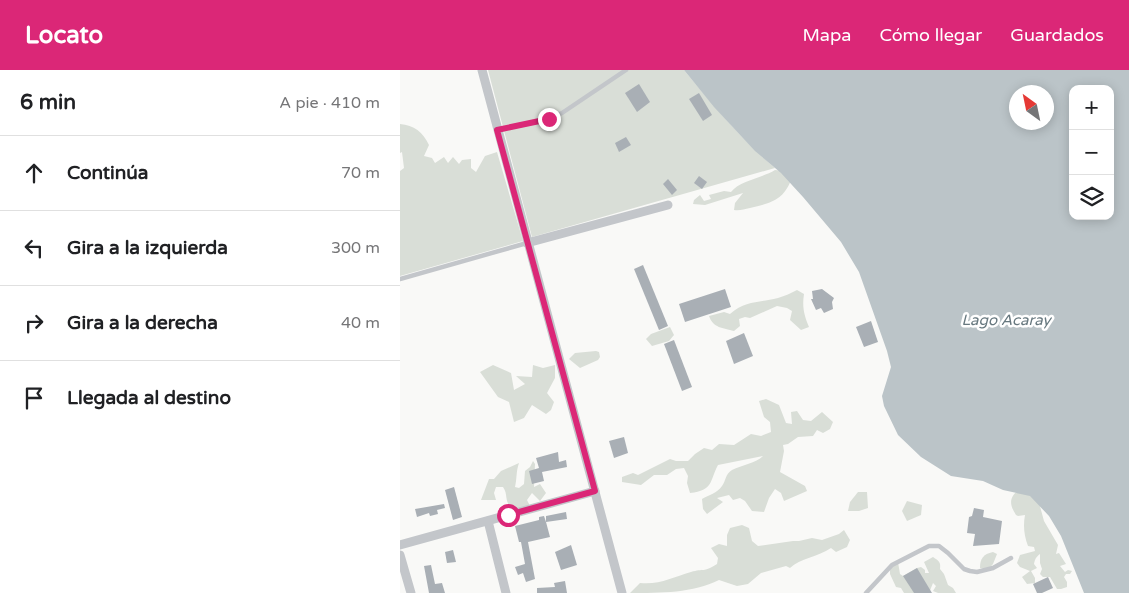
<!DOCTYPE html>
<html lang="es">
<meta charset="utf-8">
<style>
:root{--surface:#fff;--page:#f6f6f6;--text:#202124;--muted:#757577;--line:#e0e0e0;--accent:#db2777}
body{margin:0;font-family:"Varela Round",sans-serif;background:var(--page);color:var(--text)}
.controls{position:absolute;right:15px;top:15px;display:grid;overflow:hidden;border-radius:10px;box-shadow:0 2px 12px #0003}
.controls button{width:45px;height:45px;display:grid;place-items:center;padding:0;border:0;border-bottom:1px solid var(--line);background:var(--surface);color:var(--text);font:25px sans-serif}
.compass{position:absolute;left:609px;top:15px;width:45px;height:45px;border-radius:50%;background:var(--surface);box-shadow:0 2px 12px #0003;rotate:327deg}
.stop{position:absolute;width:15px;height:15px;margin:-11px;border:4px solid #db2777;border-radius:50%;background:#fff}
.stop.end{background:#db2777;border-color:#fff;box-shadow:0 1px 5px #0008}
.list{margin:0;padding:0;list-style:none}
h2{display:flex;justify-content:space-between;align-items:center;height:65px;margin:0;padding:0 20px;font-size:21px}
h2 small{font-size:16px;font-weight:400;color:var(--muted)}
.list li{display:grid;grid-template-columns:32px 1fr auto;gap:15px;align-items:center;box-sizing:border-box;height:75px;padding:0 20px;border-top:1px solid var(--line)}
.list b{display:block;font-size:19px;white-space:nowrap}
.list em{font-size:16px;font-style:normal;color:var(--muted)}
.icon{flex:none;width:28px;height:28px;fill:none;stroke:currentColor;stroke-width:2;stroke-linecap:round;stroke-linejoin:round}
.map{position:relative;flex:none;width:729px;height:523px;overflow:hidden}
header{display:flex;align-items:center;gap:30px;box-sizing:border-box;height:70px;padding:0 25px;background:var(--accent);color:#fff}
header strong{font-size:24px}
nav{display:flex;gap:28px;margin-inline-start:auto;font-size:18px}
main{display:flex}
aside{flex:1;background:var(--surface)}
.map>svg:first-child{display:block}
.green{fill:#d9ded7}
.water{fill:#bbc4c8;fill-rule:evenodd}
.building{fill:#a9afb5}
.lines{fill:none;stroke-linecap:round;stroke-linejoin:round}
.lane{stroke:#c3c6ca;stroke-width:4.5}
.street{stroke:#c3c6ca;stroke-width:9}
.route{stroke:#db2777;stroke-width:6}
.labels{text-anchor:middle;stroke-width:5;stroke-linejoin:round;paint-order:stroke}
.water-label{font-size:15px;font-style:italic;fill:#67787f;stroke:#fff}
</style>
<header>
<strong>Locato</strong>
<nav><a>Mapa</a><a>Cómo llegar</a><a>Guardados</a></nav>
</header>
<main>
<aside>
<h2>6 min<small>A pie · 410 m</small></h2>
<ul class="list">
<li><svg class="icon" aria-label="ahead" viewBox="0 0 24 24"><path d="M12 20V5M6 11l6-6 6 6"/></svg><div><b>Continúa</b></div><em>70 m</em></li>
<li><svg class="icon" aria-label="left" viewBox="0 0 24 24"><path d="M17 20v-9H6M10 6l-5 5 5 5"/></svg><div><b>Gira a la izquierda</b></div><em>300 m</em></li>
<li><svg class="icon" aria-label="right" viewBox="0 0 24 24"><path d="M7 20v-9h11M14 6l5 5-5 5"/></svg><div><b>Gira a la derecha</b></div><em>40 m</em></li>
<li><svg class="icon" aria-label="arrive" viewBox="0 0 24 24"><path d="M6 21V4h12l-3 4 3 4H6"/></svg><div><b>Llegada al destino</b></div></li>
</ul>
</aside>
<div class="map">
<svg width="729" height="523" viewBox="0 0 729 523">
<rect width="100%" height="100%" fill="#f9f9f7"/>
<!-- green -->
<g class="green">
<path d="M88 0H284C313 35 341 69 375 98L132 167Z"/>
<path d="M0 54C14 55 23 62 29 75L24 86 32 88 35 93 44 87 48 93 53 87 59 94 62 90 71 89V98L76 102 85 86 97 82 123 171 0 206V101L4 98 2 82 0 83Z"/>
<path d="M375 100 383 101 391 110C383 131 370 133 350 138 344 139 340 141 334 140L335 133 343 123 305 135 293 134 294 130 300 125 304 131 311 129 309 125 324 121 331 122C339 111 362 108 375 100Z"/>
<path d="M397 220 404 224C402 237 404 245 409 257L401 260 390 250 392 241 387 238 377 236 350 248 345 247 339 249 340 256 334 261C323 258 313 258 309 246L324 242 330 244C346 230 359 233 378 228 385 226 391 223 397 220Z"/>
<polygon points="270,257 274,265 269,271 252,276 246,269 251,264"/>
<polygon points="196,281 199,282 200,287 198,290 180,298 169,289 175,283"/>
<polygon points="93,295 111,303 114,320 125,314 116,306 132,307 133,295 143,298 155,295 155,308 147,323 154,332 151,340 146,344 132,335 124,348 114,352 109,332 98,327 80,302"/>
<path d="M366 329 379 335 386 353 392 354 391 342 397 341 403 350 411 351 422 342 433 352 430 359 423 363 417 360 413 366 398 367 388 374 383 375 384 381 380 402 405 416 407 421 384 431 381 423 375 419 369 428 364 442 352 441 345 431 340 428 333 430 329 425 317 428 323 432 307 444 303 439 302 429C309 425 317 423 322 416 326 411 325 404 332 400 342 395 356 393 363 386L318 395C309 412 314 420 290 423L287 413 288 406 284 398 276 399 267 405H254L241 415 222 412V407L233 403 238 405 270 389 276 391H288L295 384 304 378 312 380 319 374 334 375 351 364 361 366 371 362 370 352 364 347 359 331Z"/>
<path d="M133 391 135 394 134 417 140 414 146 423 140 431 132 423 127 430 129 434V438L113 440C103 430 109 426 103 417H96L94 423 96 430H81L89 409H94L101 401 119 393C116 401 117 409 115 417L119 418 124 414 125 401 130 397Z"/>
<path d="M619 419 638 429 644 451 658 475 656 484 659 483 666 494 660 496 665 502 668 500 672 501 670 504H666L664 507 667 512V517L661 519H657L650 507H643L640 504 642 499 640 493V484C636 487 635 489 634 494L637 498 631 501 635 508V513L627 514 622 507 630 501 620 497 617 493 620 485 635 481 634 477 628 476C624 465 623 456 625 445L618 446 616 445C609 434 609 428 619 419Z"/>
<polygon points="458,422 467,422 468,438 459,441 448,441 450,432"/>
<polygon points="507,431 522,435 521,445 507,451 502,441"/>
<path d="M342 455 349 458 352 471 358 476 393 471H399L412 468 422 470 439 464 444 460 450 470 447 477 436 482 431 478C418 487 400 488 390 498L386 496 361 503 348 514 337 516 319 510C293 523 261 523 230 523L240 513C260 515 273 507 291 502 304 498 303 503 317 494L318 488 311 478 319 474 327 476V465L330 458Z"/>
<path d="M593 482 597 484 593 494 588 500 580 498C580 489 583 484 593 482Z"/>
<path d="M533 487C539 491 541 492 540 499L544 504 548 515 553 518 556 523H538L533 521 536 516 533 513 529 523H504L501 518 496 517 490 504V498L498 492 500 504 503 506 517 498 521 497 525 500V503H529L524 492Z"/>
</g>
<!-- water -->
<path class="water" d="M284 0H729V523H684L661 466 649 446 630 426 603 420 583 411 551 406 521 387 498 365 484 336 482 326 491 297 487 281 459 202 441 172 403 127 381 103 355 81 314 37ZM673 19H710V146H673ZM616 22H646V52H616Z"/>
<!-- building -->
<g class="building">
<polygon points="239,14 250,32 237,42 225,23"/>
<polygon points="299,23 312,45 303,51 289,29"/>
<polygon points="226,67 231,75 219,82 215,73"/>
<polygon points="299,106 307,112 302,119 294,113"/>
<polygon points="268,109 277,120 272,125 263,114"/>
<polygon points="243,195 268,256 259,260 234,199"/>
<polygon points="325,219 331,237 285,252 279,234"/>
<polygon points="422,219 434,228 432,232 433,239 424,243 421,238 416,240 411,229 413,229 412,221"/>
<polygon points="471,251 478,272 464,277 456,257"/>
<polygon points="344,263 353,286 334,294 326,271"/>
<polygon points="274,270 292,317 282,321 264,274"/>
<polygon points="224,367 228,383 214,388 209,371"/>
<polygon points="158,382 159,392 166,390 167,397 142,402 144,411 132,414 129,401 139,398 136,388"/>
<polygon points="54,417 62,447 53,450 45,420"/>
<polygon points="44,434 45,438 37,440 38,444 30,446 29,443 17,447 15,439"/>
<polygon points="574,438 584,440 583,447 602,451 599,474 573,476 575,464 567,463 569,447 572,446"/>
<polygon points="166,442 167,449 146,452 150,467 128,472 135,509 126,512 123,503 118,505 115,497 125,494 121,472 119,472 115,456 139,450 139,447 144,446 146,452 146,446"/>
<polygon points="171,475 177,495 161,500 155,482"/>
<polygon points="53,480 56,492 47,493 45,482"/>
<polygon points="31,495 35,514 42,513 45,523 29,523 24,496"/>
<polygon points="517,498 532,523 514,523 503,506"/>
<polygon points="648,507 653,518 642,523 637,523 633,514"/>
<polygon points="165,511 167,523 137,523 137,518 155,517 154,513"/>
</g>
<g class="lines">
<!-- lane -->
<g class="lane">
<polyline points="99,60 149,49 162,43 226,0"/>
<polyline points="0,209 127,173"/>
<polyline points="466,523 492,495 529,476 539,476 548,483 564,499 570,501 577,502 593,498 611,488"/>
</g>
<!-- street -->
<g class="street">
<polyline points="82,0 222,523"/>
<polyline points="127,173 268,135"/>
<polyline points="88,451 106,523"/>
<polyline points="0,475 195,421"/>
<polyline points="0,485 11,523"/>
</g>
</g>
<g class="lines">
<!-- route -->
<polyline class="route" points="108,445 195,421 97,60 149,49"/>
</g>
<g class="labels">
<!-- water labels -->
<g class="water-label">
<text x="606" y="255">Lago Acaray</text>
</g>
</g>
</svg>
<div class="controls">
<button>+</button>
<button>−</button>
<button><svg class="icon" aria-label="layers" viewBox="0 0 24 24"><path d="M12 4l9 5-9 5-9-5zM3 14l9 5 9-5"/></svg></button>
</div>
<svg class="compass" viewBox="-18 -18 36 36"><path d="M0-13l5 13h-10z" fill="#e53935"/><path d="M0 13l5-13h-10z" fill="#757577"/></svg>
<div class="stop" style="left:108px;top:445px"></div>
<div class="stop end" style="left:149px;top:49px"></div>
</div>
</main>
